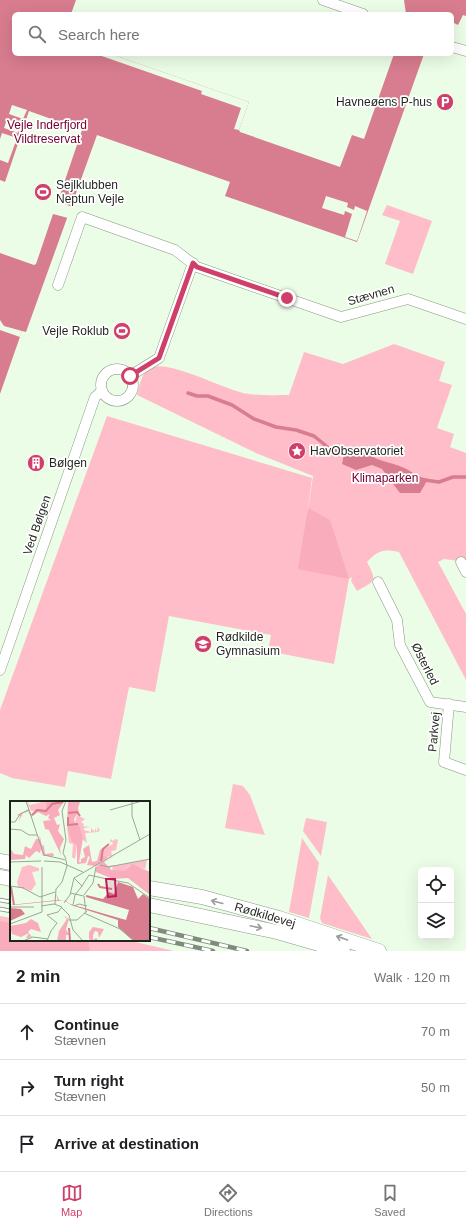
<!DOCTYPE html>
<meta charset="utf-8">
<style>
:root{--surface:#fff;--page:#f2f2f2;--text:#202124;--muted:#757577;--line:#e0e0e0;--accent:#ce406a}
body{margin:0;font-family:Helvetica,sans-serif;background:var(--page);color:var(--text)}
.controls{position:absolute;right:12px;bottom:12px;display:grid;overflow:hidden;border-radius:6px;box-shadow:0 4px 16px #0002}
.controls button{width:36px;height:36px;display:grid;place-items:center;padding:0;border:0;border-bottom:1px solid var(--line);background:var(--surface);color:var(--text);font:20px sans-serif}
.stop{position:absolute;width:12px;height:12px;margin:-9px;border:3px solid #ce406a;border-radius:50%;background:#fff}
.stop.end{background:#ce406a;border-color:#fff;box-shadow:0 1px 4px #0008}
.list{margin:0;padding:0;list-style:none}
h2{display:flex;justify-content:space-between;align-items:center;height:52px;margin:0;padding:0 16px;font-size:17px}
h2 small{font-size:13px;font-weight:400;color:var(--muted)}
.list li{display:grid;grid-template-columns:26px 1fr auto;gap:12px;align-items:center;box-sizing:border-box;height:56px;padding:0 16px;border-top:1px solid var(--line)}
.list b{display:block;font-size:15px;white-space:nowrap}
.list p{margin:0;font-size:13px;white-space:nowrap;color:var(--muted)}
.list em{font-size:13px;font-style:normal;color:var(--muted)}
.icon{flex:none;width:22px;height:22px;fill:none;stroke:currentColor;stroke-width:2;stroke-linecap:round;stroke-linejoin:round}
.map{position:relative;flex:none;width:466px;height:951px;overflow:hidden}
.search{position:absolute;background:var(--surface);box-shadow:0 4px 16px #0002;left:12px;right:12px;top:12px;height:44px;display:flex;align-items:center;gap:10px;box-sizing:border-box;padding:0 14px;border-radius:6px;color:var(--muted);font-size:15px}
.sheet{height:220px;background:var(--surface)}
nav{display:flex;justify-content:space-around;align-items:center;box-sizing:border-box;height:56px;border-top:1px solid var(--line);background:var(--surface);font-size:11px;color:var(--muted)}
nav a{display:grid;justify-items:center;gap:2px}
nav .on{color:var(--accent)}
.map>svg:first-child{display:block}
.green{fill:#febdc8}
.forest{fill:#f9acbb}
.water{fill:#d87c8f}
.pier{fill:#ecfde7}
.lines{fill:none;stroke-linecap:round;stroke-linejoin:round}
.stream{stroke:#d87c8f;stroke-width:3.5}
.street-casing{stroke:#879782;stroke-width:11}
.secondary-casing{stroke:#879782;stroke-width:15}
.street{stroke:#fff;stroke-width:10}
.secondary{stroke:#fff;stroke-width:14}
.rail-casing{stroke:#808b7d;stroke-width:4.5}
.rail{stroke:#fff;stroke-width:3;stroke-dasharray:9;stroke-linecap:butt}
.oneway{stroke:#9a9d99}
.route{stroke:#ce406a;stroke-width:5}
.labels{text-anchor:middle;stroke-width:3.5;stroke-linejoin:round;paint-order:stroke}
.poi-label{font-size:12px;fill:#1f251d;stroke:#fff;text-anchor:start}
.park-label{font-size:12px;fill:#74002f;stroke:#fff}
.street-label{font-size:12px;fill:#1f251d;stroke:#fff}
.inset-river{fill:none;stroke:#d87c8f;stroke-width:2}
.inset-road{fill:none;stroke:#9aa796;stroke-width:1}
.view{fill:#c2185b;fill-opacity:0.15;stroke:#c2185b;stroke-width:2}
.inset-edge{fill:none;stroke:#1f251d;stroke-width:2}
</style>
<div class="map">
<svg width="466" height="951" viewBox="0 0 466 951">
<rect width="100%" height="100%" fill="#ecfde7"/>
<!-- green -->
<g class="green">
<polygon points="387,205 432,221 413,274 385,264 400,221 382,215"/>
<path d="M394 344 445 362 439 381 452 385 437 428 454 434 450 447 466 453V562L444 559 438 562 466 614V680L399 552C383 549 379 550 367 562 377 581 376 581 357 591L351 581 352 577 349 579 334 664 268 651 271 635 169 616 155 692 129 687 111 779 68 771 65 787 12 778 0 773V710L107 416 312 478 305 530 313 476 256 453 137 395C140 384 142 370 153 367 172 362 222 388 243 393 256 396 276 395 289 395L304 352 343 364Z"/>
<polygon points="233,784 243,786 250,795 265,835 225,828"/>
<polygon points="306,818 327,822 321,856 303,831"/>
<polygon points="302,838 319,863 309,918 289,912"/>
<polygon points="328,875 372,939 322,923 320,918"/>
<polygon points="0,916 11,918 11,940 127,940 174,951 0,951"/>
</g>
<!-- forest -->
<g class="forest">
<polygon points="308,508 330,520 349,579 298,569"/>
<polygon points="0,921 11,923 11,940 88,940 90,951 0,951"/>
</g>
<!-- water -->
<g class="water">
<polygon points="0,0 76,0 71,14 14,14 14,54 111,54 249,102 239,130 240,132 340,167 352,135 364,139 394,54 424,54 357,242 225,196 230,182 97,135 26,332 22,331 0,394"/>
<polygon points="404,0 466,0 466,16 463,15 458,25 452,22 452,14 406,14"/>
<path d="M366 452C376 461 390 462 402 467 412 471 416 477 428 479L420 493H400L382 469 372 465 356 470 342 464 344 455Z"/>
</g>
<!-- pier -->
<g class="pier">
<polygon points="96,54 111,54 249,102 239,130 234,129 241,108 201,94 202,91"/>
<polygon points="12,105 27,110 23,119 9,114"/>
<polygon points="29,111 82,130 58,201 72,207 68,218 53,214 36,264 34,265 0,253 0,180 5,182"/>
<polygon points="7,119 21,124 18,133 4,128"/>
<polygon points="2,133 17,138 8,163 0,160 0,139"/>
<polygon points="326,196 348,203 347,207 354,210 355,206 367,211 357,241 345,237 352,214 345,211 344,215 322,208"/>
<polygon points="0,320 4,326 22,331 20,337 0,330"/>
</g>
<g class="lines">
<!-- stream -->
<g class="stream">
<polyline points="188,393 197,396 208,396 232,405 254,419 276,427 296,430 314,436 330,449 348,456"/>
<polyline points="424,480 439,482 453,477 466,477"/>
</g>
<defs>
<g id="street">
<polyline points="323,0 363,14"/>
<polyline points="452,47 466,51"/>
<polyline points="58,285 82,217 175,250 197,267 341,317 408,299 466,319"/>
<circle cx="117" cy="385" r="16"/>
<polyline points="130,376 159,358 193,263"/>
<polyline points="461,562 466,572"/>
<polyline points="378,582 397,620 400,645 430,702 466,707"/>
<polyline points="0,670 95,397 102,391"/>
<polyline points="449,704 444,762 466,770"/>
</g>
<g id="secondary">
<polyline points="0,861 11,863"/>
<polyline points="0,877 11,879"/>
<polyline points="149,888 202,897 279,918 379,951"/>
<polyline points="149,905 277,932 343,951"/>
</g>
</defs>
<!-- street casing -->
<use href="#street" class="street-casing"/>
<!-- secondary casing -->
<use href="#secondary" class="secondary-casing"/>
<!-- street -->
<use href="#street" class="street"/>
<!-- secondary -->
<use href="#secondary" class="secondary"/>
<defs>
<g id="rail">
<polyline points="0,900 11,902"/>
<polyline points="0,909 11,911"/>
<polyline points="149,928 247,951"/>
<polyline points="149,937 213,951"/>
</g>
</defs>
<!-- rail casing -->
<use href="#rail" class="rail-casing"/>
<!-- rail -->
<use href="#rail" class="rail"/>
</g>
<!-- one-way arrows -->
<defs><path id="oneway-shaft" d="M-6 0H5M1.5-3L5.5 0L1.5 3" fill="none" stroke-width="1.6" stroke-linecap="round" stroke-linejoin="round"/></defs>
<g class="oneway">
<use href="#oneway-shaft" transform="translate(217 902) rotate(-165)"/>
<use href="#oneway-shaft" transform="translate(256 927) rotate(12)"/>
<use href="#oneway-shaft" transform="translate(342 938) rotate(-161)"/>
</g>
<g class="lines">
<!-- route -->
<polyline class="route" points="130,376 159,358 193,263 197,267 287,298"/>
</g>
<!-- icons -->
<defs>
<symbol id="parking-disc" viewBox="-11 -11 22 22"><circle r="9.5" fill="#ce406a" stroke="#fff"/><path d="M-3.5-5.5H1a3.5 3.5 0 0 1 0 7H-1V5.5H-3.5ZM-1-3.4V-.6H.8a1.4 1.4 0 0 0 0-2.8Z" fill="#fff"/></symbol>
<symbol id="stadium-disc" viewBox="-11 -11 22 22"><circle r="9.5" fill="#ce406a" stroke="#fff"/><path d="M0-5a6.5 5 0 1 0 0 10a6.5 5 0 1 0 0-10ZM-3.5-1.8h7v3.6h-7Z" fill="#fff"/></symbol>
<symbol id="sight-disc" viewBox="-11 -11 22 22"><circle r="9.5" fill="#ce406a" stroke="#fff"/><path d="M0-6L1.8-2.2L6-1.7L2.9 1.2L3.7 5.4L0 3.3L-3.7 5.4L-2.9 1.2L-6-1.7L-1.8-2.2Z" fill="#fff"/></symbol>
<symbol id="building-disc" viewBox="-11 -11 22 22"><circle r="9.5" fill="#ce406a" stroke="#fff"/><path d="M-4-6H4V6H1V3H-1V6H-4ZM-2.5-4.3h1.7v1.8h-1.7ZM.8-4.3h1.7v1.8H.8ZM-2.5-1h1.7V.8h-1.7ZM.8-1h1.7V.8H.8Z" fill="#fff"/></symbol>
<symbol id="school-disc" viewBox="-11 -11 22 22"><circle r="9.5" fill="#ce406a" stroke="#fff"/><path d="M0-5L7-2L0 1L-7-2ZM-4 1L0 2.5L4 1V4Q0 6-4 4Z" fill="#fff"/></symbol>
</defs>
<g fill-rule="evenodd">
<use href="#parking-disc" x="435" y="92" width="20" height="20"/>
<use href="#stadium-disc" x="33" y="182" width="20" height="20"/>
<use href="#stadium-disc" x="112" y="321" width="20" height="20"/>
<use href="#sight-disc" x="287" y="441" width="20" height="20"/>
<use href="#building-disc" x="26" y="453" width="20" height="20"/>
<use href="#school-disc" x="193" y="634" width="20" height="20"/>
</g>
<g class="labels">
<!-- poi labels -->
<g class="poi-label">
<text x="432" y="106" text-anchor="end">Havneøens P-hus</text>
<text x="56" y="189">Sejlklubben<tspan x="56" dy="14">Neptun Vejle</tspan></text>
<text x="109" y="335" text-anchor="end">Vejle Roklub</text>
<text x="310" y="455">HavObservatoriet</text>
<text x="49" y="467">Bølgen</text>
<text x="216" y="641">Rødkilde<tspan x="216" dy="14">Gymnasium</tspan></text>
</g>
<!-- park labels -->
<g class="park-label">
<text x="47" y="129">Vejle Inderfjord<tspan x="47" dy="14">Vildtreservat</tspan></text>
<text x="385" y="482">Klimaparken</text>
</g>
<!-- street labels -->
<g class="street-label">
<text transform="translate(371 295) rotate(-16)" y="4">Stævnen</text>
<text transform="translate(37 525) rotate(-71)" y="4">Ved Bølgen</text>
<text transform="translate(425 664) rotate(63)" y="4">Østerled</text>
<text transform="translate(434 732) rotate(-85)" y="4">Parkvej</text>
<text transform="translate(265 915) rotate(16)" y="4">Rødkildevej</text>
</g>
</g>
<!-- overview -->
<g transform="translate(10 801)">
<rect width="140" height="140" fill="#ecfde7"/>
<path d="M17 0 20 4 36 0V9L21 10ZM67 14 75 18 71 21 74 23 73 25 80 26 74 27V29L81 31V27L85 31V27L87 31 88 25 89 29 91 28 88 31 75 32 77 42 73 39 69 23 65 22ZM57 26 67 44 65 58 62 56 63 43 59 42ZM101 38 103 40 105 38 108 39 106 49 101 50 102 55 96 56 93 55 94 48 103 43ZM137 59 135 68 120 64 114 70H102L103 65ZM19 64 29 67V70L22 71 26 83 21 90 6 85H8L7 81 12 66Z" fill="#febdc8"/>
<path d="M36 0 54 1 48 9 50 14 44 17 47 24 50 23 48 30 54 38 50 47 51 54 39 29 35 28 33 20 41 19 38 17 40 13 36 15 28 11 21 16 18 10 13 12 9 20 10 15 7 14 19 8 22 14 28 8 36 9ZM58 0 70 1 68 7 70 15 67 13 64 18 65 22 69 23 73 37 69 61H71V58L75 56 73 48 79 44 82 61 87 60 90 49 100 42 101 38 102 40 94 48 93 55 98 56 86 65 77 64 80 56 78 55 76 62 67 63V44L62 41 57 25ZM29 35 30 36 32 44 34 45 35 53 43 52 44 55H33L31 48 30 52 26 50 19 57 16 54 15 58 0 59V47L4 53 13 54 15 45 21 48 26 38H30ZM105 54 94 61 98 65 107 64 100 66 101 69 114 70 122 63 140 71V94L118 77 103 78 86 71V66L92 61ZM53 114 59 118 56 128 59 134H56V140H47L49 130 57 118ZM21 118 28 122 31 131 21 128 18 131 22 136 18 137H16L19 132 11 136 2 133 0 125 16 122ZM83 126 94 128 89 137 88 131 85 130 83 134V139L86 137 88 139 82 140 79 138V131Z" fill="#f9acbb"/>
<path d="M108 81 123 86 128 98 133 93 140 98V140H124L108 126V119L61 104 54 99 4 104H0L48 99 46 93 49 99H55L60 103 116 119 119 109 76 96V94L93 98 99 91 104 93ZM0 107 11 108 15 113 0 120Z" fill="#d87c8f"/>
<path class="inset-river" d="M58 12 67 11 70 15M22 14 27 9 36 10 42 3 53 1M58 16V24L68 23M91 60 93 48 99 43M88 83 90 86 102 88M1 86 4 104M59 127 60 140"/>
<path class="inset-road" d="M16 0 34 54 56 59 57 65M122 0V15L130 39M100 9 132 0M0 21H5L10 13 19 9M0 28 11 29 19 34H27M56 58 53 52 56 39 52 10 56 0M34 60 50 61 73 71M0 61 31 60M90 64 98 66 140 58M97 78 118 82 140 97M52 81 57 65M0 85 14 87M72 85 79 74 97 78M13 87 30 96 45 91M60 92 74 95M74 94 83 82 86 66M74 95 76 111M54 102 60 94 64 77M45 103 46 88 52 81M63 104 65 94 72 85 64 77 140 33M31 105 44 103 52 106M64 105 69 103 77 105M0 106H24M52 107 59 114 63 129 73 140M74 112 110 128 124 140M59 119H67L77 110M0 123 32 111V66M13 140 23 136 38 138M37 140 41 130 47 122 37 114 48 111 52 106"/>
<path class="view" d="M96 78H105L106 95 98 96Z"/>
<rect width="140" height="140" class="inset-edge"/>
</g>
</svg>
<div class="controls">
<button><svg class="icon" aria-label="locate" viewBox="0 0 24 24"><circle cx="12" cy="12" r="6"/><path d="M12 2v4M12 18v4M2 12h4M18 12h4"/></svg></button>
<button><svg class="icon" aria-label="layers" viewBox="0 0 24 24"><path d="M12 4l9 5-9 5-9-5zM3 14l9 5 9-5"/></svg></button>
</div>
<div class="stop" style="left:130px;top:376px"></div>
<div class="stop end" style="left:287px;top:298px"></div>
<div class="search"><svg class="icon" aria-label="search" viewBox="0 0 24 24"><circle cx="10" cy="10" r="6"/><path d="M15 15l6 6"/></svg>Search here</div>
</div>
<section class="sheet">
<h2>2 min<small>Walk · 120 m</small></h2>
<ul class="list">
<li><svg class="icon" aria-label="ahead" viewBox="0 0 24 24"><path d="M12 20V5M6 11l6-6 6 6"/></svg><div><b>Continue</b><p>Stævnen</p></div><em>70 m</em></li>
<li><svg class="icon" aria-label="right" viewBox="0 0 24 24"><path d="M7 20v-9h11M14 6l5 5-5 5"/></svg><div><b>Turn right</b><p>Stævnen</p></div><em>50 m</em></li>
<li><svg class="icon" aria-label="arrive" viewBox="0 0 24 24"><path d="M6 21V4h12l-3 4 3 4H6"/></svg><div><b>Arrive at destination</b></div></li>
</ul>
</section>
<nav>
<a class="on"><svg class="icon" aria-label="map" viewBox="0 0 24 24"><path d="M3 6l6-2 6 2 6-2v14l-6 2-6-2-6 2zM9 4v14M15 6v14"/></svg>Map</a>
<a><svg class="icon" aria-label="directions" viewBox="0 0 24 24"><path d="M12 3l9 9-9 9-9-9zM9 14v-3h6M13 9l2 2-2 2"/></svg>Directions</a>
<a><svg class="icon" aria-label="saved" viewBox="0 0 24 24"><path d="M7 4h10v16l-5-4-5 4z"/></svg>Saved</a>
</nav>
